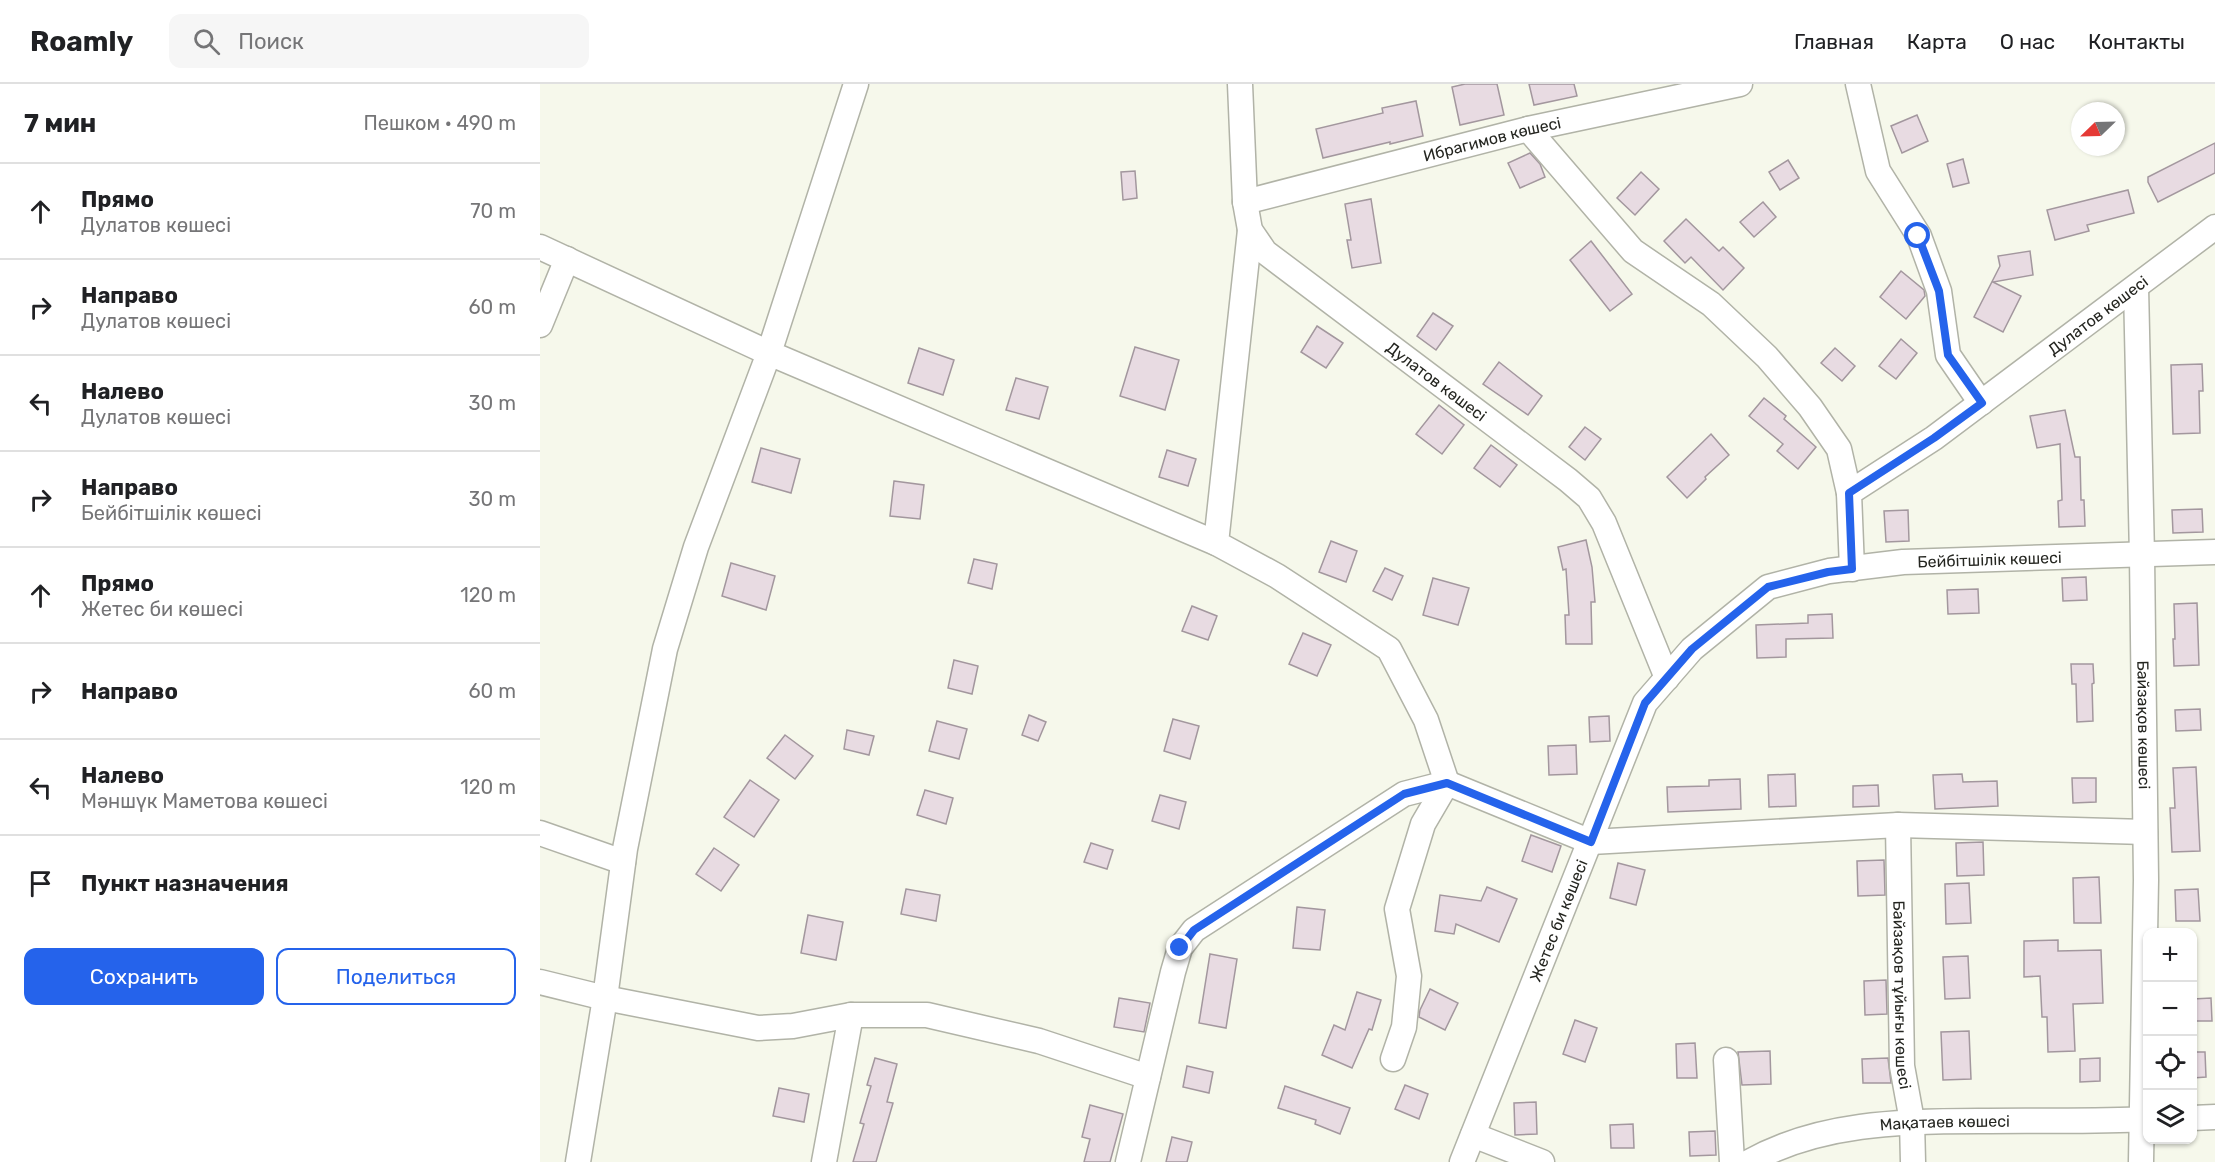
<!DOCTYPE html>
<html lang="ru">
<meta charset="utf-8">
<style>
:root{--surface:#fff;--page:#f6f6f6;--text:#202124;--muted:#757577;--line:#e0e0e0;--accent:#2563eb}
body{margin:0;font-family:Rubik,sans-serif;background:var(--page);color:var(--text)}
.controls{position:absolute;right:18px;bottom:18px;display:grid;overflow:hidden;border-radius:12px;box-shadow:0 2px 4px #0004}
.controls button{width:54px;height:54px;display:grid;place-items:center;padding:0;border:0;border-bottom:2px solid var(--line);background:var(--surface);color:var(--text);font:30px sans-serif}
.compass{position:absolute;left:1531px;top:18px;width:54px;height:54px;border-radius:50%;background:var(--surface);box-shadow:0 2px 4px #0004;rotate:247deg}
.stop{position:absolute;width:18px;height:18px;margin:-14px;border:4px solid #2563eb;border-radius:50%;background:#fff}
.stop.end{background:#2563eb;border-color:#fff;box-shadow:0 2px 6px #0008}
.list{margin:0;padding:0;list-style:none}
h2{display:flex;justify-content:space-between;align-items:center;height:78px;margin:0;padding:0 24px;font-size:26px}
h2 small{font-size:20px;font-weight:400;color:var(--muted)}
.list li{display:grid;grid-template-columns:39px 1fr auto;gap:18px;align-items:center;box-sizing:border-box;height:96px;padding:0 24px;border-top:2px solid var(--line)}
.list b{display:block;font-size:22px;white-space:nowrap}
.list p{margin:0;font-size:20px;white-space:nowrap;color:var(--muted)}
.list em{font-size:20px;font-style:normal;color:var(--muted)}
.actions{display:flex;gap:12px;padding:18px 24px}
.actions a{flex:1;padding:14px 0;border:2px solid var(--accent);border-radius:12px;text-align:center;font-size:21px;color:var(--accent)}
.actions .main{background:var(--accent);color:#fff}
.icon{flex:none;width:33px;height:33px;fill:none;stroke:currentColor;stroke-width:2;stroke-linecap:round;stroke-linejoin:round}
.map{position:relative;flex:none;width:1675px;height:1078px;overflow:hidden}
header{display:flex;align-items:center;gap:36px;box-sizing:border-box;height:84px;padding:0 30px;background:var(--surface);border-bottom:2px solid var(--line)}
header strong{font-size:28px}
nav{display:flex;gap:33px;margin-inline-start:auto;font-size:21px}
.search{width:420px;height:54px;background:var(--page);display:flex;align-items:center;gap:15px;box-sizing:border-box;padding:0 21px;border-radius:12px;color:var(--muted);font-size:22px}
main{display:flex}
aside{flex:1;background:var(--surface)}
.map>svg:first-child{display:block}
.building{fill:#e8dbe2;stroke:#a3979e;stroke-width:1.5}
.lines{fill:none;stroke-linecap:round;stroke-linejoin:round}
.minor-casing{stroke:#b1b3a7;stroke-width:27}
.minor{stroke:#fff;stroke-width:24}
.route{stroke:#2563eb;stroke-width:8}
.labels{text-anchor:middle;stroke-width:6;stroke-linejoin:round;paint-order:stroke}
.street-label{font-size:16px;fill:#252621;stroke:#f6f8eb}
</style>
<header>
<strong>Roamly</strong>
<div class="search"><svg class="icon" aria-label="search" viewBox="0 0 24 24"><circle cx="10" cy="10" r="6"/><path d="M15 15l6 6"/></svg>Поиск</div>
<nav><a>Главная</a><a>Карта</a><a>О нас</a><a>Контакты</a></nav>
</header>
<main>
<aside>
<h2>7 мин<small>Пешком · 490 m</small></h2>
<ul class="list">
<li><svg class="icon" aria-label="ahead" viewBox="0 0 24 24"><path d="M12 20V5M6 11l6-6 6 6"/></svg><div><b>Прямо</b><p>Дулатов көшесі</p></div><em>70 m</em></li>
<li><svg class="icon" aria-label="right" viewBox="0 0 24 24"><path d="M7 20v-9h11M14 6l5 5-5 5"/></svg><div><b>Направо</b><p>Дулатов көшесі</p></div><em>60 m</em></li>
<li><svg class="icon" aria-label="left" viewBox="0 0 24 24"><path d="M17 20v-9H6M10 6l-5 5 5 5"/></svg><div><b>Налево</b><p>Дулатов көшесі</p></div><em>30 m</em></li>
<li><svg class="icon" aria-label="right" viewBox="0 0 24 24"><path d="M7 20v-9h11M14 6l5 5-5 5"/></svg><div><b>Направо</b><p>Бейбітшілік көшесі</p></div><em>30 m</em></li>
<li><svg class="icon" aria-label="ahead" viewBox="0 0 24 24"><path d="M12 20V5M6 11l6-6 6 6"/></svg><div><b>Прямо</b><p>Жетес би көшесі</p></div><em>120 m</em></li>
<li><svg class="icon" aria-label="right" viewBox="0 0 24 24"><path d="M7 20v-9h11M14 6l5 5-5 5"/></svg><div><b>Направо</b></div><em>60 m</em></li>
<li><svg class="icon" aria-label="left" viewBox="0 0 24 24"><path d="M17 20v-9H6M10 6l-5 5 5 5"/></svg><div><b>Налево</b><p>Мәншүк Маметова көшесі</p></div><em>120 m</em></li>
<li><svg class="icon" aria-label="arrive" viewBox="0 0 24 24"><path d="M6 21V4h12l-3 4 3 4H6"/></svg><div><b>Пункт назначения</b></div></li>
</ul>
<div class="actions"><a class="main">Сохранить</a><a>Поделиться</a></div>
</aside>
<div class="map">
<svg width="1675" height="1078" viewBox="0 0 1675 1078">
<rect width="100%" height="100%" fill="#f6f8eb"/>
<!-- building -->
<g class="building">
<polygon points="925,0 957,0 964,31 920,41 912,3"/>
<polygon points="989,0 1034,0 1037,12 994,21"/>
<polygon points="876,17 883,52 850,60 850,58 783,74 776,45 843,29 842,24"/>
<polygon points="1377,31 1388,57 1362,69 1351,42"/>
<polygon points="1675,59 1675,89 1618,118 1608,98 1608,93"/>
<polygon points="990,69 1000,80 1005,93 980,104 968,79"/>
<polygon points="1423,75 1429,99 1413,103 1407,80"/>
<polygon points="1248,76 1259,94 1240,106 1229,88"/>
<polygon points="595,87 597,114 583,116 581,88"/>
<polygon points="1101,88 1119,105 1095,131 1077,114"/>
<polygon points="1588,106 1594,129 1547,141 1549,147 1515,156 1507,126"/>
<polygon points="831,115 841,179 812,184 807,156 811,156 805,120"/>
<polygon points="1223,118 1236,133 1214,153 1200,138"/>
<polygon points="1146,135 1179,167 1183,163 1204,184 1183,206 1151,173 1145,179 1124,157"/>
<polygon points="1051,157 1092,210 1070,227 1030,176"/>
<polygon points="1490,167 1493,191 1453,198 1481,212 1463,248 1434,233 1460,182 1458,172"/>
<polygon points="1361,187 1384,206 1385,212 1366,235 1340,213"/>
<polygon points="893,229 913,242 896,266 877,252"/>
<polygon points="777,242 803,259 786,284 761,268"/>
<polygon points="1361,255 1377,269 1356,295 1339,282"/>
<polygon points="595,263 639,276 625,326 580,312"/>
<polygon points="379,264 414,276 403,311 368,299"/>
<polygon points="1295,264 1315,282 1302,297 1281,279"/>
<polygon points="959,278 1002,312 988,331 943,300"/>
<polygon points="1662,280 1663,307 1659,307 1660,349 1633,350 1631,281"/>
<polygon points="476,294 508,303 499,335 466,326"/>
<polygon points="1224,314 1246,332 1244,335 1276,363 1258,385 1237,367 1243,360 1209,332"/>
<polygon points="899,321 924,341 902,370 876,350"/>
<polygon points="1525,326 1535,373 1540,373 1541,416 1544,416 1545,442 1519,443 1518,417 1522,416 1520,360 1497,364 1490,332"/>
<polygon points="1045,343 1061,355 1045,376 1029,363"/>
<polygon points="1171,350 1189,371 1165,393 1166,395 1147,414 1127,393"/>
<polygon points="951,361 977,381 960,403 934,384"/>
<polygon points="221,364 260,375 251,409 212,398"/>
<polygon points="627,366 656,375 648,402 619,393"/>
<polygon points="354,397 384,401 380,435 350,432"/>
<polygon points="1662,425 1663,448 1633,449 1632,426"/>
<polygon points="1368,426 1369,457 1346,458 1344,427"/>
<polygon points="1046,456 1052,483 1055,518 1051,518 1052,560 1026,560 1025,531 1029,531 1026,485 1023,486 1018,463"/>
<polygon points="791,457 817,467 806,498 779,488"/>
<polygon points="434,475 457,480 452,505 428,499"/>
<polygon points="191,479 235,492 226,526 182,512"/>
<polygon points="845,484 863,492 852,516 833,507"/>
<polygon points="1546,493 1547,516 1523,517 1522,494"/>
<polygon points="893,494 929,504 918,541 883,531"/>
<polygon points="1438,505 1439,529 1408,530 1407,506"/>
<polygon points="1657,519 1659,581 1634,582 1633,555 1635,555 1634,520"/>
<polygon points="652,522 677,532 668,556 642,547"/>
<polygon points="1292,530 1293,554 1246,555 1246,573 1217,574 1216,541 1268,539 1268,531"/>
<polygon points="763,549 791,561 777,592 749,580"/>
<polygon points="414,576 438,582 432,610 408,604"/>
<polygon points="1531,580 1553,580 1554,599 1552,600 1553,637 1537,638 1536,600 1532,600"/>
<polygon points="1660,625 1661,646 1636,647 1635,626"/>
<polygon points="489,631 506,638 498,657 482,651"/>
<polygon points="1069,632 1070,657 1050,658 1049,633"/>
<polygon points="633,635 659,642 650,675 624,667"/>
<polygon points="397,637 427,645 419,675 389,667"/>
<polygon points="307,646 334,652 329,671 304,665"/>
<polygon points="245,651 273,672 255,695 227,674"/>
<polygon points="1036,661 1037,690 1009,691 1008,662"/>
<polygon points="1656,683 1660,767 1632,768 1630,724 1635,724 1633,684"/>
<polygon points="1255,690 1256,722 1229,723 1228,691"/>
<polygon points="1422,690 1423,698 1457,697 1458,722 1395,725 1393,691"/>
<polygon points="1532,694 1556,694 1556,718 1533,719"/>
<polygon points="1200,695 1201,725 1128,728 1127,703 1169,702 1169,696"/>
<polygon points="210,696 239,716 214,753 184,733"/>
<polygon points="1338,701 1339,722 1313,723 1313,702"/>
<polygon points="385,706 413,714 406,740 377,731"/>
<polygon points="620,711 646,718 639,745 612,737"/>
<polygon points="991,751 1021,762 1012,788 982,777"/>
<polygon points="1443,758 1444,791 1417,792 1416,759"/>
<polygon points="551,759 573,766 567,785 544,778"/>
<polygon points="174,764 199,781 181,807 156,790"/>
<polygon points="1344,776 1345,811 1318,812 1317,777"/>
<polygon points="1078,779 1105,786 1096,821 1070,814"/>
<polygon points="1559,793 1561,839 1534,839 1533,794"/>
<polygon points="1429,799 1431,839 1406,840 1405,800"/>
<polygon points="947,803 977,815 959,858 916,840 914,850 895,847 900,811 941,817"/>
<polygon points="366,805 400,811 396,837 361,830"/>
<polygon points="1658,805 1660,837 1636,837 1635,806"/>
<polygon points="757,823 785,826 780,866 753,864"/>
<polygon points="268,831 303,838 296,876 261,869"/>
<polygon points="1518,856 1518,867 1561,866 1563,919 1533,920 1535,967 1508,968 1507,933 1502,933 1500,892 1484,893 1484,857"/>
<polygon points="670,870 697,875 686,944 659,939"/>
<polygon points="1428,872 1430,914 1405,915 1403,873"/>
<polygon points="1346,896 1347,930 1325,931 1324,897"/>
<polygon points="890,905 918,919 905,946 879,933 880,926"/>
<polygon points="817,908 841,916 832,946 829,945 812,984 782,971 794,941 805,946"/>
<polygon points="579,914 610,919 604,948 574,943"/>
<polygon points="1671,914 1672,937 1653,937 1653,915"/>
<polygon points="1035,936 1057,944 1045,978 1023,970"/>
<polygon points="1429,947 1431,995 1403,996 1401,948"/>
<polygon points="1155,959 1157,994 1137,994 1136,960"/>
<polygon points="1230,967 1231,1000 1202,1001 1198,968"/>
<polygon points="1653,968 1665,968 1666,993 1653,994"/>
<polygon points="335,974 357,980 347,1018 353,1019 336,1078 313,1078 324,1040 320,1039 331,1002 327,1001"/>
<polygon points="1348,974 1351,999 1323,999 1322,975"/>
<polygon points="1560,974 1560,997 1540,998 1540,975"/>
<polygon points="647,982 673,988 669,1009 643,1003"/>
<polygon points="865,1001 888,1010 879,1035 855,1025"/>
<polygon points="745,1002 810,1024 800,1050 775,1040 776,1036 738,1024"/>
<polygon points="239,1004 269,1010 264,1038 233,1032"/>
<polygon points="996,1018 997,1050 975,1051 974,1019"/>
<polygon points="550,1021 583,1030 570,1078 544,1078 550,1055 542,1053"/>
<polygon points="1093,1040 1094,1064 1071,1064 1070,1041"/>
<polygon points="1175,1047 1176,1071 1150,1072 1149,1048"/>
<polygon points="632,1053 652,1058 647,1078 626,1078"/>
</g>
<g class="lines">
<defs>
<g id="minor">
<polyline points="316,0 229,269 676,459"/>
<path id="s1" d="M700 0 705 118 710 146 725 168 1028 396 1049 414 1064 439 1127 594"/>
<polyline points="1318,0 1338,87 1379,152 1399,207 1408,271 1441,319"/>
<polyline points="988,45 1093,167 1171,220 1227,273 1270,323 1299,365 1309,409"/>
<path id="s2" d="M705 118 988 45 1200 0"/>
<polyline points="710,146 676,459 737,492 849,565 886,636 907,699"/>
<polyline points="0,163 229,269 156,463 125,565 85,765 65,914 38,1078"/>
<path id="s3" d="M1596 203 1602 472 1606 796 1601 1078"/>
<polyline points="0,241 27,175"/>
<path id="s4" d="M1312 485 1309 409 1394 354 1675 143"/>
<polyline points="907,699 1051,758 1358,741 1605,748"/>
<path id="s5" d="M1358 741 1362 982 1372 1037 1373 1078"/>
<polyline points="0,749 83,778"/>
<polyline points="0,898 65,914 218,944 253,942 311,931 387,931 499,957 608,993"/>
<polyline points="853,975 864,943 869,892 857,825 883,740 907,699"/>
<polyline points="1186,976 1192,1078"/>
<polyline points="1652,1034 1675,1033"/>
<polyline points="933,1051 1002,1078"/>
<polyline points="284,1078 311,931"/>
<polyline points="588,1078 633,888 640,864 654,846 864,710 907,699"/>
<path id="s6" d="M922 1078 1105 619 1152 565 1228 503 1289 487 1363 478 1675 468"/>
<path id="s7" d="M1209 1078C1278 1039 1361 1037 1439 1037 1495 1036 1551 1038 1608 1035"/>
</g>
</defs>
<!-- minor casing -->
<use href="#minor" class="minor-casing"/>
<!-- minor -->
<use href="#minor" class="minor"/>
</g>
<g class="lines">
<!-- route -->
<polyline class="route" points="640,864 654,846 864,710 907,699 1051,758 1105,619 1152,565 1228,503 1288,488 1312,485 1309,409 1394,354 1442,319 1408,271 1399,207 1378,152"/>
</g>
<g class="labels">
<!-- street labels -->
<g class="street-label">
<text dy="6" stroke="none"><textPath href="#s2" startOffset="255">Ибрагимов көшесі</textPath></text>
<text dy="6" stroke="none"><textPath href="#s4" startOffset="382">Дулатов көшесі</textPath></text>
<text dy="6" stroke="none"><textPath href="#s1" startOffset="388">Дулатов көшесі</textPath></text>
<text dy="6" stroke="none"><textPath href="#s6" startOffset="888">Бейбітшілік көшесі</textPath></text>
<text dy="6" stroke="none"><textPath href="#s3" startOffset="438">Байзақов көшесі</textPath></text>
<text dy="6" stroke="none"><textPath href="#s6" startOffset="260">Жетес би көшесі</textPath></text>
<text dy="6" stroke="none"><textPath href="#s5" startOffset="170">Байзақов тұйығы көшесі</textPath></text>
<text dy="6" stroke="none"><textPath href="#s7" startOffset="202">Мақатаев көшесі</textPath></text>
</g>
</g>
</svg>
<div class="controls">
<button>+</button>
<button>−</button>
<button><svg class="icon" aria-label="locate" viewBox="0 0 24 24"><circle cx="12" cy="12" r="6"/><path d="M12 2v4M12 18v4M2 12h4M18 12h4"/></svg></button>
<button><svg class="icon" aria-label="layers" viewBox="0 0 24 24"><path d="M12 4l9 5-9 5-9-5zM3 14l9 5 9-5"/></svg></button>
</div>
<svg class="compass" viewBox="-18 -18 36 36"><path d="M0-13l5 13h-10z" fill="#e53935"/><path d="M0 13l5-13h-10z" fill="#757577"/></svg>
<div class="stop" style="left:1378px;top:152px"></div>
<div class="stop end" style="left:640px;top:864px"></div>
</div>
</main>
